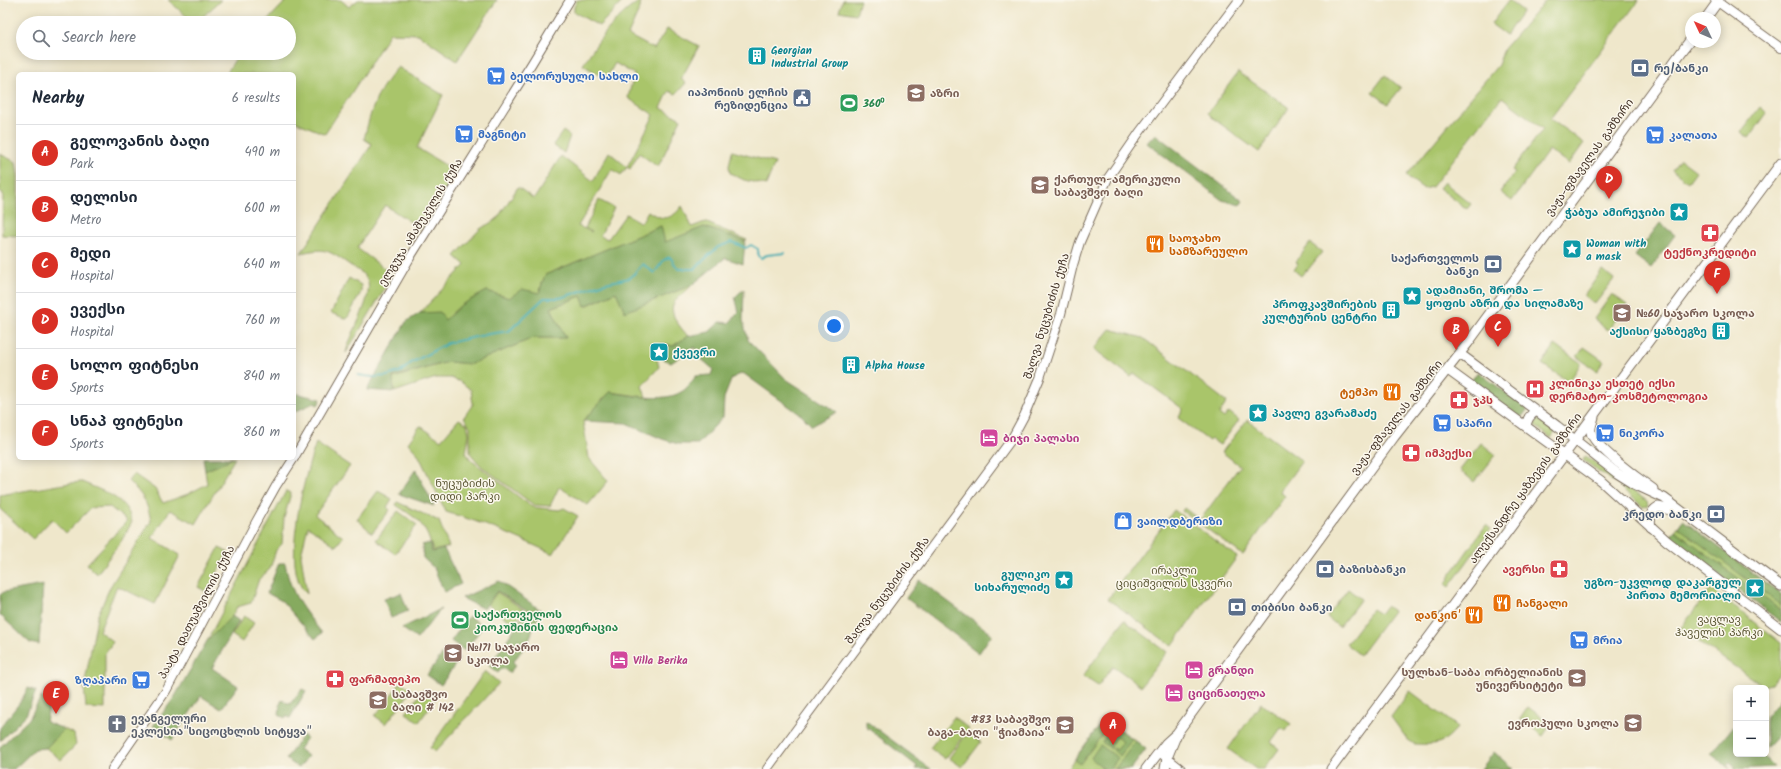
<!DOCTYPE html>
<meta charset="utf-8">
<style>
:root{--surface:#fff;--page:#f6f6f7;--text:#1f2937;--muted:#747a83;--line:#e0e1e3;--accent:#d93025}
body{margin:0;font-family:Kalam,"Noto Sans Georgian",sans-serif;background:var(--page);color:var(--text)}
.controls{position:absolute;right:12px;bottom:12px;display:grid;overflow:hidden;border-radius:6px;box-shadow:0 2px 10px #0003}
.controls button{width:36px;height:36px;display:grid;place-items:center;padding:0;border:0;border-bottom:1px solid var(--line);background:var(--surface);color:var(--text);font:20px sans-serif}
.compass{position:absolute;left:1685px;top:12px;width:36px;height:36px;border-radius:50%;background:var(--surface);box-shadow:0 2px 10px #0003;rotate:314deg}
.you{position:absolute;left:834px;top:326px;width:14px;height:14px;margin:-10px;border:3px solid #fff;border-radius:50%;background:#1a73e8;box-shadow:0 0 0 6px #1a73e833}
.badge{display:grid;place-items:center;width:26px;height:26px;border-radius:50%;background:var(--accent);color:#fff;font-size:13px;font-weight:700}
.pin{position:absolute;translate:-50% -33px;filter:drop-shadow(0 1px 2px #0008)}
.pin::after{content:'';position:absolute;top:21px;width:14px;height:12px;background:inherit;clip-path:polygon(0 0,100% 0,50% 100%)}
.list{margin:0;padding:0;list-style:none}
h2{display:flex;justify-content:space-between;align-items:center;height:52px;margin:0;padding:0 16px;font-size:17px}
h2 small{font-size:13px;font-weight:400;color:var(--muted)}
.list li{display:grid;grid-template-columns:26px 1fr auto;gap:12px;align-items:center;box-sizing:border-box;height:56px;padding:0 16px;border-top:1px solid var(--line)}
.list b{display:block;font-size:15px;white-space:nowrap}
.list p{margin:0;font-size:13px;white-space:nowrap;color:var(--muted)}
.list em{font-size:13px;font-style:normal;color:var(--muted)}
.icon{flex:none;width:22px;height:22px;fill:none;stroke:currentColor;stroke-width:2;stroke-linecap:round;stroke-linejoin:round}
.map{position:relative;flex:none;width:1781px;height:769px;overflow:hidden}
.search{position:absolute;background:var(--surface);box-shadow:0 2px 10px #0003;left:16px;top:16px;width:280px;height:44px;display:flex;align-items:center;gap:10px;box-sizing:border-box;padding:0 14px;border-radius:22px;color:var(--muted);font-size:15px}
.panel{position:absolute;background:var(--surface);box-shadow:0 2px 10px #0003;left:16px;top:72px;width:280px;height:388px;border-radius:6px}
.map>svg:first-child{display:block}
.green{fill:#a9c56b;stroke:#727844}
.forest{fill:#86aa5f;stroke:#606a3e}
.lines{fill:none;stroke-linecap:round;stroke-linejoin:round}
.stream{stroke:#39abb2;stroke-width:2}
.secondary-casing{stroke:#7a6c5b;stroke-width:10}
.primary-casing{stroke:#7a6c5b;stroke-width:11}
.secondary{stroke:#fff;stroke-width:8}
.primary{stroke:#fff;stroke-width:9}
.labels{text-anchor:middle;stroke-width:3;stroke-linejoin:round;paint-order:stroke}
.culture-label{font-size:11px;font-weight:bold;fill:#0d838f;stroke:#fbf7ec;text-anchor:start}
.service-label{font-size:11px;font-weight:bold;fill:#4e5e75;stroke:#fbf7ec;text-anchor:start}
.shop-label{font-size:11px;font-weight:bold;fill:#366cbe;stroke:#fbf7ec;text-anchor:start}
.education-label{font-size:11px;font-weight:bold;fill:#785e54;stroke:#fbf7ec;text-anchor:start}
.leisure-label{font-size:11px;font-weight:bold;fill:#27864d;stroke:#fbf7ec;text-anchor:start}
.street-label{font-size:11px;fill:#3b2a1e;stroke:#fbf7ec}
.food-label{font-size:11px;font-weight:bold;fill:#c56008;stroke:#fbf7ec;text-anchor:start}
.health-label{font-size:11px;font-weight:bold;fill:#be3a42;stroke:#fbf7ec;text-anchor:start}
.hotel-label{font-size:11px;font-weight:bold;fill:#b23c85;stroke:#fbf7ec;text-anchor:start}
.park-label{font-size:11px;fill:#5c5835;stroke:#fbf7ec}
.worship-label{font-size:11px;font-weight:bold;fill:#5b616d;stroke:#fbf7ec;text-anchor:start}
</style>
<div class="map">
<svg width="1781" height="769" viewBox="0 0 1781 769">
<rect width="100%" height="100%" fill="#fbf7ec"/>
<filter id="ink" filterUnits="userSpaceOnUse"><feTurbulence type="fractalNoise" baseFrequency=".025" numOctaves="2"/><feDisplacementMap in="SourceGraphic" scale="8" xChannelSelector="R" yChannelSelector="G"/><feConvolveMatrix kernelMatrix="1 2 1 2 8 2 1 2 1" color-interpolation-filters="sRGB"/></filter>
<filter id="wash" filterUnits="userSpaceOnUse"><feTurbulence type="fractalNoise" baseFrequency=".012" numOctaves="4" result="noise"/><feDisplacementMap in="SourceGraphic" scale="16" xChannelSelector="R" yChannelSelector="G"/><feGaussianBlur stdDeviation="0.9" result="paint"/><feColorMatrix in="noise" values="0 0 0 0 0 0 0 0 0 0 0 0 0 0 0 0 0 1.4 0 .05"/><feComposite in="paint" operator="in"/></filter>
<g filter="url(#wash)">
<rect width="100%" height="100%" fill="#efe7cb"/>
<!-- green -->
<g class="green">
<polygon points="168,0 221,0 196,23 194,23"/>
<polygon points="287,0 341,0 349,7 358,0 497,0 457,61 418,34 390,33 325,134 294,121 294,74 226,74 239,53 289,53 289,23 265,23"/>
<polygon points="577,0 624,0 599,26 574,12 574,7"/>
<path d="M641 0 640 8 628 35 654 49 667 29 699 46 681 79 686 83 676 94 669 91 661 108 681 119 658 167 639 153 630 169 627 167 621 175 612 169 578 226 592 232 585 228 599 200 614 208 600 236 608 239 626 214 641 223 648 211C662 221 672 220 682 206L692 227 705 222 747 240 745 241 704 227 664 243 661 226 545 275 539 293 509 298 487 291 461 305 445 320 440 313H420L465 265 455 256 480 229 497 219 518 187 534 199 561 156 593 181 609 152 627 167 654 115 628 98 634 74 615 63 606 79 583 65C598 40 616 16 641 0Z"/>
<polygon points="843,0 860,0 856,14 839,11"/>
<polygon points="1509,0 1523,11 1506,35 1491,24"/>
<polygon points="1546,0 1639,0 1550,119 1584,143 1569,164 1549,150 1512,201 1500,192 1515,172 1512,170 1543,129 1502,97 1432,187 1424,189 1406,176 1498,65 1504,49"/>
<path d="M398 67 443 95 417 148 457 172 421 229 385 205 357 248 393 275 346 353C349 335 377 293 366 278 363 272 352 267 347 263 327 249 324 248 301 253L372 144 364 139C371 110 377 90 398 67Z"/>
<polygon points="1238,72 1288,107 1288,109 1259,152 1214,119 1208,113"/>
<polygon points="1385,75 1401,88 1388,104 1372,92"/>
<polygon points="1760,107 1767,113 1749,138 1741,132"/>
<polygon points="563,131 570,136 564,153 553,145"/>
<polygon points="732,151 775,163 766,185 744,180 730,173 729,166"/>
<polygon points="0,154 16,162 18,175 18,236 2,235 3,193 0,192"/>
<polygon points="1680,159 1696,171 1688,182 1672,170"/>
<polygon points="1444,182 1471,204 1467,209 1439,188"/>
<polygon points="1310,243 1322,252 1307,271 1306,270 1301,276 1294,270 1298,264 1296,262"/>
<polygon points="1602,270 1614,279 1595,304 1584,296"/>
<polygon points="349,278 361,285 361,292 347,319 331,313"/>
<path d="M692 285C687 291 677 297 674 303 668 314 681 328 688 336L673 346 661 343 656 355 659 367 642 386 646 397 610 392 583 421 589 458 608 481 588 505 559 487 550 506 534 505 481 466 470 453V427L464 417 473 404 471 390 461 382 451 378H436L394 392 393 378 448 362 471 364 533 338H566L551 308 581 296 586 306 616 292 626 311Z"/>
<polygon points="1612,294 1627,305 1608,330 1594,319"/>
<polygon points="1110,329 1143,338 1227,402 1219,414 1224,418 1229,412 1239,420 1220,445 1211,439 1209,441 1178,418 1183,409 1134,373 1131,377 1094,349"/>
<polygon points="1555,345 1581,363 1569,382 1542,364"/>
<polygon points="1584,347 1604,361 1597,371 1577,357"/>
<polygon points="1539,418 1556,431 1551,438 1534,425"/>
<path d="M459 419 467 424 469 434 466 453 472 461 532 507 559 510 564 508 578 516 553 554C519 538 482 522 446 512L418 454 408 443 420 426 441 440Z"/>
<polygon points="1247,420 1302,461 1280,491 1285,496 1243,555 1182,511 1184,508 1200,520 1240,466 1222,452"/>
<path d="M316 443 350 466 315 515 343 537 336 546 308 526 301 555 307 594C279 571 305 473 316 443Z"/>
<polygon points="1481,443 1496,455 1474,482 1460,470"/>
<polygon points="1586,456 1647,501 1648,506 1643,507 1617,484 1583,460"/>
<path d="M233 458H235L196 524 170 510 152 538 180 555 155 604 117 586 99 631 113 642 105 653V709L86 708 84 687 97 617 110 587 151 521C147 501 143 495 128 481L134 474 155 489 163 503 188 494 207 484 205 471Z"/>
<path d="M82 482C104 492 126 497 132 522L122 540 97 574 87 564 127 521 110 507 91 508 66 533 52 519 33 539 0 509V495L70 483Z"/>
<polygon points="286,491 291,493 284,518 282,544 276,550 270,569 259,579 251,603 237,607 232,616 207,641"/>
<polygon points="378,491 392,499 387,507 390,510 372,533 357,519"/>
<path d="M397 502 439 521 449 547 433 551C425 523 419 520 396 505Z"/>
<polygon points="1174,510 1237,557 1172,646 1108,599"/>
<polygon points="398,511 417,525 395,554 376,540"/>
<polygon points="1683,520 1781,594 1781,622 1670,537"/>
<polygon points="1486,525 1491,529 1449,587 1445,584 1449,579 1448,578"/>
<polygon points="219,548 228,552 207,592 198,587"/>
<polygon points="1348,589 1361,599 1339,627 1327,617"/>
<polygon points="1711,589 1781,643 1781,672 1771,684 1763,686 1680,629"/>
<polygon points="497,592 524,610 514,624 488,605"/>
<polygon points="1386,606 1393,611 1360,655 1346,644 1372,609 1380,614"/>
<polygon points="244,616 254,623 242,642 232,635"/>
<polygon points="1124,620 1167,652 1141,686 1113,666 1098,686 1083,676"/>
<polygon points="485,671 499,683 435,752 430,748"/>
<polygon points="401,682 412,690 386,724 375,716"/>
<polygon points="424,689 436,698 419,722 406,713"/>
<path d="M1410 691 1458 727C1442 745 1438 745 1414 744L1407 739 1391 717Z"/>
<polygon points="1261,703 1291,724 1286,731 1281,728 1271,742 1279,749 1264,769 1256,769 1228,749"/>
<polygon points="1528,707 1551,724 1543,736 1520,719"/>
<polygon points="954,717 969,729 945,759 930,748"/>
<polygon points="1105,718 1146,749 1131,769 1067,769"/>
<polygon points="64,729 74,734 76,745 61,760 46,748"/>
<polygon points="968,732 981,742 962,767 949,758"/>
</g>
<!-- forest -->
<g class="forest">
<polygon points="1155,134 1243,201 1240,205 1222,200 1147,143"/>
<polygon points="1660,223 1675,235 1651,268 1635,256"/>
<polygon points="661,226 665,242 704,227 745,241 743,264 725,258 692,285 625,312 616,292 585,306 581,296 551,308 566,338 533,338 471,364 448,362 393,377 394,392 367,390 406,322 420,313 440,312 445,320 461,305 487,291 509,298 522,289 539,293 545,275"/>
<path d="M744 289 743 320 748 340 786 379 837 412 812 426 801 415 743 373 732 378 724 398 723 417 698 444H678L662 439 626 423 583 421 610 392C630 395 663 403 681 392 687 389 692 381 696 376L711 375 713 369 699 357 695 347 671 363 656 355 661 343 673 346 688 336 709 332 720 322 729 323 739 312 735 297Z"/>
<polygon points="1478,372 1528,409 1521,418 1470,382"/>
<polygon points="294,393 321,399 318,405 314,403 294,412"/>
<polygon points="203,458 233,458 205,471"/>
<polygon points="416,469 416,470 434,506 399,494"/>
<polygon points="1683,520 1760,579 1757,584 1754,582 1753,584 1678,527"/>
<polygon points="1675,530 1750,587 1749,589 1751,591 1747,596 1670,537"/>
<polygon points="430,543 432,552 444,549 461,584 444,592 434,568 423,558 422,545"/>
<path d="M279 563H285C291 595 302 608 322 633L315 639 282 601 267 593Z"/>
<polygon points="919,580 992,634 979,653 906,598"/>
<polygon points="499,581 542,611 534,625 529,641 513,662 516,665 509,673 503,668 498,673 489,666 527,610 497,591 484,609 462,598"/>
<polygon points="1762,581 1781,594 1781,605 1760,589 1761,587 1759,585"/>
<polygon points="43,585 39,645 30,643 0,615 0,595 4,592"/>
<polygon points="1753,592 1756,595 1758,592 1781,610 1781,622 1749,598"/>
<polygon points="401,593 408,611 391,618 384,599"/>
<polygon points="441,609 417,639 402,628"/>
<polygon points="232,616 239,621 212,668 238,686 221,709 201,696 172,740 153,726 174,698 207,641"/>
<polygon points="469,616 483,626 465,651 451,641"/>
<polygon points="446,649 459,659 441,685 427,675"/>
<polygon points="28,688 36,691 26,715 0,741 0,728 21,701"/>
<polygon points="302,689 306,691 290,718 286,716 285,718 279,715 280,704 282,700 290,704"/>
<polygon points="1781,696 1781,732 1766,748 1766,717 1779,701"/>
<polygon points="41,697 50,702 46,722 64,729 46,748 35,749 14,769 0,769 0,747 29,719"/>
<polygon points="1105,718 1111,723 1080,764 1074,760"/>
<polygon points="866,721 931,769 915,769 917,766 866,727"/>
<polygon points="1115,725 1132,739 1120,756 1113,750 1114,748 1117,750 1123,742 1116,737 1110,745 1112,747 1111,749 1102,742"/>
<polygon points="1733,727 1736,730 1736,754 1761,754 1774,767 1734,769 1736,767 1730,762 1727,765 1730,769 1711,754"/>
<polygon points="303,735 307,738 299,749 308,756 299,768 286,759"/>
<polygon points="1136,741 1146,749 1131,769 1115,769"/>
<polygon points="1100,745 1118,758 1110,769 1101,769 1102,767 1091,758"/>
<polygon points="1494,752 1513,769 1481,769"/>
</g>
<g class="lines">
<!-- stream -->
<polyline class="stream" points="358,375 373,377 387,376 402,371 411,363 448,343 489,334 509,331 544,298 560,298 605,283 630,278 643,264 654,273 664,260 670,257 678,269 694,269 718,247 732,242 746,248 751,245 758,249 758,256 761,258 767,255 785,253"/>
</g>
</g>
<g filter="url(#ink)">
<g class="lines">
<defs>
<g id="secondary">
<polyline points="1715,0 1781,48"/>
<polyline points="294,458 411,256 532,63 570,0"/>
<polyline points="1163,755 1181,769"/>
<polyline points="112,769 166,691 257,520 276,486 294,458"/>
<polyline points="767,769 1011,440 1024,416 1040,378 1061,314 1073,265 1080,242 1108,178 1139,133 1239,0"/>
</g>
<g id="primary">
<polyline points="1706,18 1719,0"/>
<polyline points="1460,354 1557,426 1617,473 1636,485 1664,498 1781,586"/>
<polyline points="1448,370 1601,481 1667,541 1781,629"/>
<path d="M1594 417C1593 421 1590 427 1591 432 1593 446 1640 480 1653 489"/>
<path d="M1526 426C1527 419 1530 414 1537 411"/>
<path d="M1651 527C1649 518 1651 511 1658 507L1679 512"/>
<polyline points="1146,769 1166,743 1177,733 1394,437 1468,343 1691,39"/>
<polyline points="1165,769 1167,758 1176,736"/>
<polyline points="1331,769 1781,163"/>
</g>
</defs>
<!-- secondary casing -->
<use href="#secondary" class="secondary-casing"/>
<!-- primary casing -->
<use href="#primary" class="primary-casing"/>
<!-- secondary -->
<use href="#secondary" class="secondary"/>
<!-- primary -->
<use href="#primary" class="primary"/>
</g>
</g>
<!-- icons -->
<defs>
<symbol id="building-square" viewBox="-11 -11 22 22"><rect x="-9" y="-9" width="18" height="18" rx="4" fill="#0f9aa8" stroke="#fbf7ec"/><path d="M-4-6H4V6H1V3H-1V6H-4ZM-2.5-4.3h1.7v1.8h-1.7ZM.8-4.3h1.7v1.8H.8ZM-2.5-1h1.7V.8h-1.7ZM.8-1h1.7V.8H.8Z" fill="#fff"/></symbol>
<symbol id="bank-square" viewBox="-11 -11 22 22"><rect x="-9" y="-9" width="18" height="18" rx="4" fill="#5c6f8a" stroke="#fbf7ec"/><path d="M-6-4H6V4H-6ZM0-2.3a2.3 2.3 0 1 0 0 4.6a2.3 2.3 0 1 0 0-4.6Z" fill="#fff"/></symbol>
<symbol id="supermarket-square" viewBox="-11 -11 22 22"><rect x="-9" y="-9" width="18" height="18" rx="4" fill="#3f7fe0" stroke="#fbf7ec"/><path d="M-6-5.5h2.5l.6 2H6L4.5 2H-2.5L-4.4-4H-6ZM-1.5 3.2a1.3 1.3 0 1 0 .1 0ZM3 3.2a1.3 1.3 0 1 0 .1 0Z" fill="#fff"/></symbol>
<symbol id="school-square" viewBox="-11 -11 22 22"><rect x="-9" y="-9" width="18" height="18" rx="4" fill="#8d6e63" stroke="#fbf7ec"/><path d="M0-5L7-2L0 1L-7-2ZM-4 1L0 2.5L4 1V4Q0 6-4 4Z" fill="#fff"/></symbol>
<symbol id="civic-square" viewBox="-11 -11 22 22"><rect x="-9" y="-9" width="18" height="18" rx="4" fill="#5c6f8a" stroke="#fbf7ec"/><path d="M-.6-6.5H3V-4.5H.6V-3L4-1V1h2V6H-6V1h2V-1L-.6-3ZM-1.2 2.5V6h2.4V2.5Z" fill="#fff"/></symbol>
<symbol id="stadium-square" viewBox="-11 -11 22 22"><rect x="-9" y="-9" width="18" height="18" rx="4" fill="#2e9e5b" stroke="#fbf7ec"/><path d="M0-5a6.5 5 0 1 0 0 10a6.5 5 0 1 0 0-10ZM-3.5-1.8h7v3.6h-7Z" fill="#fff"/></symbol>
<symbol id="sight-square" viewBox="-11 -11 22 22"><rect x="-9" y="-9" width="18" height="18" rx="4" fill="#0f9aa8" stroke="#fbf7ec"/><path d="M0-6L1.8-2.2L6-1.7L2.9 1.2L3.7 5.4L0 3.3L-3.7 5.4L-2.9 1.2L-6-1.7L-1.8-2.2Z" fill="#fff"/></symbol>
<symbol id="pharmacy-square" viewBox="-11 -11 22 22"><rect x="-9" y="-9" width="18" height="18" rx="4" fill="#e0444e" stroke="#fbf7ec"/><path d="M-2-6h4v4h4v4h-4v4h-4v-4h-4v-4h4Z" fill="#fff"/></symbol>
<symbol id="restaurant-square" viewBox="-11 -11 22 22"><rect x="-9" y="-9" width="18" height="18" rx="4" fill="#e8710a" stroke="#fbf7ec"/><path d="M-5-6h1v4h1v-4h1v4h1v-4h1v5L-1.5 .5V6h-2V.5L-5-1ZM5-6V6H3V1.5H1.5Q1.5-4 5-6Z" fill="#fff"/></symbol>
<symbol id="hospital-square" viewBox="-11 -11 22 22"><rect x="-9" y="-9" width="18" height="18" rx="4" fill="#e0444e" stroke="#fbf7ec"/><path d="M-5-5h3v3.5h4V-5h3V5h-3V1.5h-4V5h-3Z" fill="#fff"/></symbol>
<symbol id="hotel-square" viewBox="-11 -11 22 22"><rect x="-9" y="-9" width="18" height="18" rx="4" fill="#d1479c" stroke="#fbf7ec"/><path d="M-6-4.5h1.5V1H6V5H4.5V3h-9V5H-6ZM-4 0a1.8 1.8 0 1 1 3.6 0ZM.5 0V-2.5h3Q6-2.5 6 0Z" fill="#fff"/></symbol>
<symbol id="shop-square" viewBox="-11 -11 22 22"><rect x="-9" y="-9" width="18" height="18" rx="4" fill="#3f7fe0" stroke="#fbf7ec"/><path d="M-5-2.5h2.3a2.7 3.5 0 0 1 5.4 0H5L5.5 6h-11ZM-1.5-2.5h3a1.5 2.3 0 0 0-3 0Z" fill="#fff"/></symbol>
<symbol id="university-square" viewBox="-11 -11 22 22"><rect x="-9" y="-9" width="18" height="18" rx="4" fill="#8d6e63" stroke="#fbf7ec"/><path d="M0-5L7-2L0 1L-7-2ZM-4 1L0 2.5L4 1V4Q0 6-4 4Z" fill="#fff"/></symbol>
<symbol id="church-square" viewBox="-11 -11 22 22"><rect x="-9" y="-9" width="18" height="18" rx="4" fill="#6b7280" stroke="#fbf7ec"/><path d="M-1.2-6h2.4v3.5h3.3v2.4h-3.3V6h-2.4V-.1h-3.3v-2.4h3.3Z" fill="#fff"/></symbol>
</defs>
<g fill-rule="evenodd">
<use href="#building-square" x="746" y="45" width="22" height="22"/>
<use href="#bank-square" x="1629" y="57" width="22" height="22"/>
<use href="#supermarket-square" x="485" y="65" width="22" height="22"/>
<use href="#school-square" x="905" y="82" width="22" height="22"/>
<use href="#civic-square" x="791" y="87" width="22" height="22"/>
<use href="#stadium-square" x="838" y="92" width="22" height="22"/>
<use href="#supermarket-square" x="453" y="123" width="22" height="22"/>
<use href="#supermarket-square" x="1644" y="124" width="22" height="22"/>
<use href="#school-square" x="1029" y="174" width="22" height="22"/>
<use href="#sight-square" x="1668" y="201" width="22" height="22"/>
<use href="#pharmacy-square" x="1699" y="222" width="22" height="22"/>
<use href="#restaurant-square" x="1144" y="233" width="22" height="22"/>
<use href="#sight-square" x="1561" y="238" width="22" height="22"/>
<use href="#bank-square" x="1482" y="253" width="22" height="22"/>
<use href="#sight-square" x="1401" y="285" width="22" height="22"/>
<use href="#building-square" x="1380" y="299" width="22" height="22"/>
<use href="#school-square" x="1611" y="302" width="22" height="22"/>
<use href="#building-square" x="1710" y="320" width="22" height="22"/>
<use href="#sight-square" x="648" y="341" width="22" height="22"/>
<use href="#building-square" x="840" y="354" width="22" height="22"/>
<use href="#hospital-square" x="1524" y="378" width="22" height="22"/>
<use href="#restaurant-square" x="1381" y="381" width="22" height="22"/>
<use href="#pharmacy-square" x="1448" y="389" width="22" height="22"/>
<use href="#sight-square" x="1247" y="402" width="22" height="22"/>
<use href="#supermarket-square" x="1431" y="412" width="22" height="22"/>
<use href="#supermarket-square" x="1594" y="422" width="22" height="22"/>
<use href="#hotel-square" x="978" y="427" width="22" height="22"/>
<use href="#pharmacy-square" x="1400" y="442" width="22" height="22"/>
<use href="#bank-square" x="1705" y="503" width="22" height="22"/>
<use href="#shop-square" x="1112" y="510" width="22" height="22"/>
<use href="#bank-square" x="1314" y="558" width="22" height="22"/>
<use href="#pharmacy-square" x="1548" y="558" width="22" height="22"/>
<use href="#sight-square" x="1053" y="569" width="22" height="22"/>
<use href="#sight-square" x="1744" y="577" width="22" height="22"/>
<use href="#restaurant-square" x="1491" y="592" width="22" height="22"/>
<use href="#bank-square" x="1226" y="596" width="22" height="22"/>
<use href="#restaurant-square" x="1463" y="604" width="22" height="22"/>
<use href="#stadium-square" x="449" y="609" width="22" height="22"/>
<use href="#supermarket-square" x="1568" y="629" width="22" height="22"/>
<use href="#school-square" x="442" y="642" width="22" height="22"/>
<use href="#hotel-square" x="608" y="649" width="22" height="22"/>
<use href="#hotel-square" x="1183" y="659" width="22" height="22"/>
<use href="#university-square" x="1566" y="667" width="22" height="22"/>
<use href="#pharmacy-square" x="324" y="668" width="22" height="22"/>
<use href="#supermarket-square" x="130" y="669" width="22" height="22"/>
<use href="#hotel-square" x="1163" y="682" width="22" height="22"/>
<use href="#school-square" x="367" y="689" width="22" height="22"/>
<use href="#school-square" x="1622" y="712" width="22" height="22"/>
<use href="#church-square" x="106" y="713" width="22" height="22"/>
<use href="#school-square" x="1054" y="714" width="22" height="22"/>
</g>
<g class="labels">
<!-- culture labels -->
<g class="culture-label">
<text x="771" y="54">Georgian<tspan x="771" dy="13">Industrial Group</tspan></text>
<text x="1665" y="216" text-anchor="end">ჭაბუა ამირეჯიბი</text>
<text x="1586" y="247">Woman with<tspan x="1586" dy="13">a mask</tspan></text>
<text x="1426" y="294">ადამიანი, შრომა —<tspan x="1426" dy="13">ყოფის აზრი და სილამაზე</tspan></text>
<text x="1377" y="308" text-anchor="end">პროფკავშირების<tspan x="1377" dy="13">კულტურის ცენტრი</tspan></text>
<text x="1707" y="335" text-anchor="end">აქსისი ყაზბეგზე</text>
<text x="673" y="356">ქვევრი</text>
<text x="865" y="369">Alpha House</text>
<text x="1272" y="417">პავლე გვარამაძე</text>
<text x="1050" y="578" text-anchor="end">გულიკო<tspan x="1050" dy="13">სიხარულიძე</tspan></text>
<text x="1741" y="586" text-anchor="end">უგზო-უკვლოდ დაკარგულ<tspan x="1741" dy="13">პირთა მემორიალი</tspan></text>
</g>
<!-- service labels -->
<g class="service-label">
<text x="1654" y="72">რე|ბანკი</text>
<text x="788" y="96" text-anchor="end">იაპონიის ელჩის<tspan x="788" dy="13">რეზიდენცია</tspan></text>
<text x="1479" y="262" text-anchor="end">საქართველოს<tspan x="1479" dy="13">ბანკი</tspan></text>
<text x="1702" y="518" text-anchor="end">კრედო ბანკი</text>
<text x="1339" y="573">ბაზისბანკი</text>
<text x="1251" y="611">თიბისი ბანკი</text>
</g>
<!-- shop labels -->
<g class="shop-label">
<text x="510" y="80">ბელორუსული სახლი</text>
<text x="478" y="138">მაგნიტი</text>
<text x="1669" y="139">კალათა</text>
<text x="1456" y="427">სპარი</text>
<text x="1619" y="437">ნიკორა</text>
<text x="1137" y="525">ვაილდბერიზი</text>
<text x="1593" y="644">მრია</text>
<text x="127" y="684" text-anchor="end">ზღაპარი</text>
</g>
<!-- education labels -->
<g class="education-label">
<text x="930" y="97">აზრი</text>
<text x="1054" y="183">ქართულ-ამერიკული<tspan x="1054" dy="13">საბავშვო ბაღი</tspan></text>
<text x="1636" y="317">№60 საჯარო სკოლა</text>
<text x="467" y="651">№171 საჯარო<tspan x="467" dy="13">სკოლა</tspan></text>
<text x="1563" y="676" text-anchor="end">სულხან-საბა ორბელიანის<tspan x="1563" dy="13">უნივერსიტეტი</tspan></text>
<text x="392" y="698">საბავშვო<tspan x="392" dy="13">ბაღი # 142</tspan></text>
<text x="1051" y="723" text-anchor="end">#83 საბავშვო<tspan x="1051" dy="13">ბაგა-ბაღი "ჭიამაია“</tspan></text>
<text x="1619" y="727" text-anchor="end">ევროპული სკოლა</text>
</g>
<!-- leisure labels -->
<g class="leisure-label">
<text x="863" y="107">360⁰</text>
<text x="474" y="618">საქართველოს<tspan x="474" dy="13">კიოკუშინის ფედერაცია</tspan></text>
</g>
<!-- street labels -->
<g class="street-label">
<text transform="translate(1589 157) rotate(-54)" y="4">ვაჟა-ფშაველას გამზირი</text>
<text transform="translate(420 222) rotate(-58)" y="4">ელგუჯა ამაშუკელის ქუჩა</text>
<text transform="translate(1046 316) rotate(-73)" y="4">შალვა ნუცუბიძის ქუჩა</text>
<text transform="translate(1396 417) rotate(-52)" y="4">ვაჟა-ფშაველას გამზირი</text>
<text transform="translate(1525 488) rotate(-54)" y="4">ალექსანდრე ყაზბეგის გამზირი</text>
<text transform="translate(887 590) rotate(-53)" y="4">შალვა ნუცუბიძის ქუჩა</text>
<text transform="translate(196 612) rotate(-62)" y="4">პაატა დათუაშვილის ქუჩა</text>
</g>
<!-- food labels -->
<g class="food-label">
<text x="1169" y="242">საოჯახო<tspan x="1169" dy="13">სამზარეულო</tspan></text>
<text x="1378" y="396" text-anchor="end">ტემპო</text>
<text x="1516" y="607">ჩანგალი</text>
<text x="1460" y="619" text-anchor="end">დანკინ'</text>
</g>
<!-- health labels -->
<g class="health-label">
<text x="1710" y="256" text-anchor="middle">ტექნოკრედიტი</text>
<text x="1549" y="387">კლინიკა ესთეტ იქსი<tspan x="1549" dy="13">დერმატო-კოსმეტოლოგია</tspan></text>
<text x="1473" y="404">ჯპს</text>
<text x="1425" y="457">იმპექსი</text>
<text x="1545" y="573" text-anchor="end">ავერსი</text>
<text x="349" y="683">ფარმადეპო</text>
</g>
<!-- hotel labels -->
<g class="hotel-label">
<text x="1003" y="442">ბიჯი პალასი</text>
<text x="633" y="664">Villa Berika</text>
<text x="1208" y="674">გრანდი</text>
<text x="1188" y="697">ციცინათელა</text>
</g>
<!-- park labels -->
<g class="park-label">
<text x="465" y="487">ნუცუბიძის<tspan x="465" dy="13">დიდი პარკი</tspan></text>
<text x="1174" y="574">ირაკლი<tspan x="1174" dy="13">ციციშვილის სკვერი</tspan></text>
<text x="1719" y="623">ვაცლავ<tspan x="1719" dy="13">ჰაველის პარკი</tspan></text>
</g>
<!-- worship labels -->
<g class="worship-label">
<text x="131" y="722">ევანგელური<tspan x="131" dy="13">ეკლესია"სიცოცხლის სიტყვა"</tspan></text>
</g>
</g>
</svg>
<div class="controls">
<button>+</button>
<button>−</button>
</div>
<svg class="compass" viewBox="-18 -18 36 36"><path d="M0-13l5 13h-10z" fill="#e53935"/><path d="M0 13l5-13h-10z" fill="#747a83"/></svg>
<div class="you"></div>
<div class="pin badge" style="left:1113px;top:745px">A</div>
<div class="pin badge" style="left:1456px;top:350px">B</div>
<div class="pin badge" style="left:1498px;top:347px">C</div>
<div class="pin badge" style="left:1609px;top:199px">D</div>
<div class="pin badge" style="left:56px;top:714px">E</div>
<div class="pin badge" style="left:1717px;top:294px">F</div>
<div class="search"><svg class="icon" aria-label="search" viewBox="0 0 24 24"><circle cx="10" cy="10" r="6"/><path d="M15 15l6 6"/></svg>Search here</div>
<section class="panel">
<h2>Nearby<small>6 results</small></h2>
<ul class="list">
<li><span class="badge">A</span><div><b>გელოვანის ბაღი</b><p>Park</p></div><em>490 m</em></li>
<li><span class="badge">B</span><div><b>დელისი</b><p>Metro</p></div><em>600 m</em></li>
<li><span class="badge">C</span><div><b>მედი</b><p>Hospital</p></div><em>640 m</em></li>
<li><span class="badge">D</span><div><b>ევექსი</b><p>Hospital</p></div><em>760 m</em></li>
<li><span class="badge">E</span><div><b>სოლო ფიტნესი</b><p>Sports</p></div><em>840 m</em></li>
<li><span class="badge">F</span><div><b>სნაპ ფიტნესი</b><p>Sports</p></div><em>860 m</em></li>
</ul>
</section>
</div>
